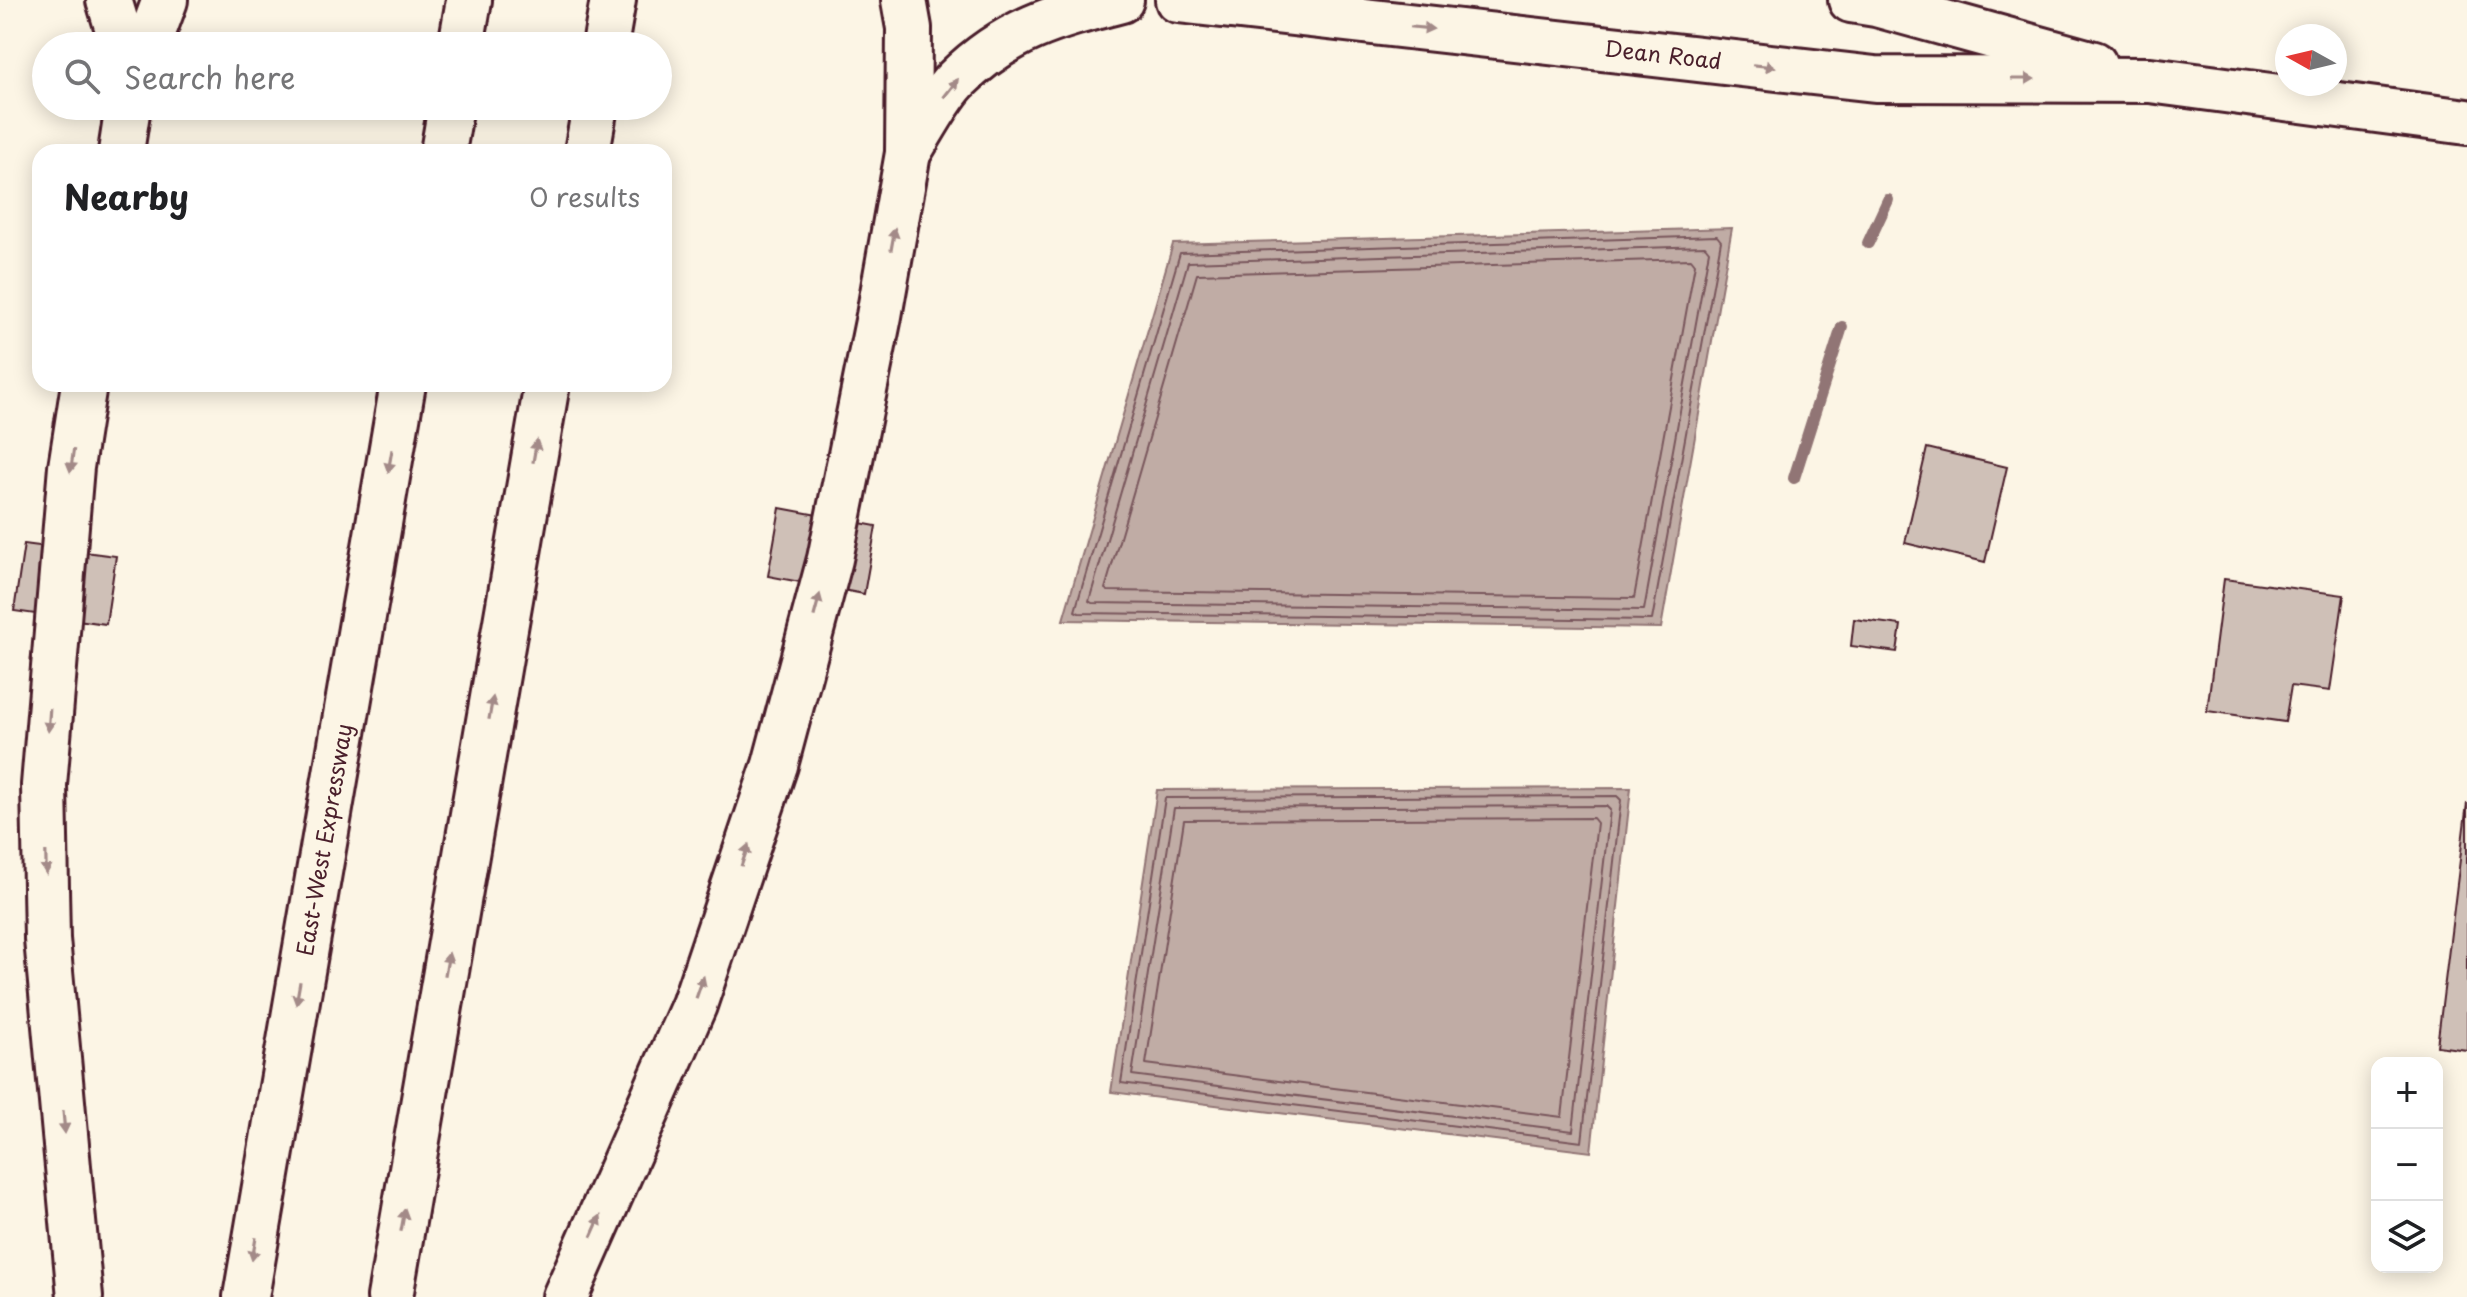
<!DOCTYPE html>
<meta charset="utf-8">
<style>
:root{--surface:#fff;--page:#f6f6f6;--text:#202124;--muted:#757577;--line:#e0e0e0}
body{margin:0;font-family:"Playpen Sans",sans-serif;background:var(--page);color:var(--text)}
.controls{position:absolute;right:24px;bottom:24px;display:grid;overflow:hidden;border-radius:16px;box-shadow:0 4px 20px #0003}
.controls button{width:72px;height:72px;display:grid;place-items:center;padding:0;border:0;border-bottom:2px solid var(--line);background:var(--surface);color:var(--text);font:40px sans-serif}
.compass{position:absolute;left:2275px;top:24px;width:72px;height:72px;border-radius:50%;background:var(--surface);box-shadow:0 4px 20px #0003;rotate:278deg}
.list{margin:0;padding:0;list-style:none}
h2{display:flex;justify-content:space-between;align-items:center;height:104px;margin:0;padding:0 32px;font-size:34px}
h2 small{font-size:26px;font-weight:400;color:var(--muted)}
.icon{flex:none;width:44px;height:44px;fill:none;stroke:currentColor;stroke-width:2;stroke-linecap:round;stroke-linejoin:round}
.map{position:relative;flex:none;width:2467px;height:1297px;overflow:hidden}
.search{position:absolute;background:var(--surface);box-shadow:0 4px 20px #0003;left:32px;top:32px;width:640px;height:88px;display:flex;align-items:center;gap:20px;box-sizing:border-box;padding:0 28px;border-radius:44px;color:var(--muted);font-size:30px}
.panel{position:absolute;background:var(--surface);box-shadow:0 4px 20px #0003;left:32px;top:144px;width:640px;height:248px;border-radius:24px}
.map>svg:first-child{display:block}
.water{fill:#c0aca5;stroke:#917474;stroke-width:2}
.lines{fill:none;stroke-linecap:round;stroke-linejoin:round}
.shore{stroke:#79575c;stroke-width:2}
.stream{stroke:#917474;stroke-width:12}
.building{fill:#cfc0b7;stroke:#4a1f2b;stroke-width:2}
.tertiary-casing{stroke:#4a1f2b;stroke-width:50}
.motorway-casing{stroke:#4a1f2b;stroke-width:50}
.tertiary{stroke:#fcf5e5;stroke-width:44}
.motorway{stroke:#fcf5e5;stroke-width:44}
.oneway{fill:#a38a88}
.labels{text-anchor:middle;stroke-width:8;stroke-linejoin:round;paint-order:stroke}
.street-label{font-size:22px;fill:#4a1f2b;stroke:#fcf5e5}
</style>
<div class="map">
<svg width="2467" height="1297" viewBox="0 0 2467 1297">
<rect width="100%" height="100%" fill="#fcf5e5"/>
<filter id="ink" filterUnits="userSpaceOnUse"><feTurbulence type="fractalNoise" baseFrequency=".0125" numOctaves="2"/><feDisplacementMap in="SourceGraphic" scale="16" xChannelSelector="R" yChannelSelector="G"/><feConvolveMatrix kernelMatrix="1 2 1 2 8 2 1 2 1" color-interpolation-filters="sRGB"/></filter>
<g filter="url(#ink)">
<!-- water -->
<g class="water">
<polygon points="1732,228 1661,628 1063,620 1173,244"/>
<polygon points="1631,788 1591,1152 1111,1092 1157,790"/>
</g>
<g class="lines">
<!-- shore -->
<g class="shore">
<polygon points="1717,236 1721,241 1652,620 1079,613 1075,611 1180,253"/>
<polygon points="1705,246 1709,251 1644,610 1092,603 1089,601 1188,262"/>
<polygon points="1691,259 1695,264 1634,598 1108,591 1105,589 1197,274"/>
<polygon points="1617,796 1621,800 1582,1142 1121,1083 1165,798"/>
<polygon points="1606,806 1610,810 1573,1131 1132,1075 1174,808"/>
<polygon points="1593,818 1597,823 1562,1117 1146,1064 1184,820"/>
</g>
<!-- stream -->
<g class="stream">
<polyline points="1868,243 1888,200"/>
<polyline points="1794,478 1842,327"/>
</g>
</g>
<!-- building -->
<g class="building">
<polygon points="1927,448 2007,467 1985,562 1905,543"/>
<polygon points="780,508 876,526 864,594 768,576"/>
<polygon points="24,544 116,556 106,624 14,611"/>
<polygon points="2224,579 2344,595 2330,691 2291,686 2285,722 2207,711"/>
<polygon points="1854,619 1901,625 1897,652 1851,646"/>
<polygon points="2467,803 2467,1050 2437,1046"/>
</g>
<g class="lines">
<defs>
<g id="tertiary">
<path id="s1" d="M1178 0 1875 79 2150 80 2467 122"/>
<polyline points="1851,0 1876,4 2094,64"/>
</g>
<g id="motorway">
<polyline points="109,0 123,46"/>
<polyline points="148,46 165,0"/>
<polyline points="461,46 469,0"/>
<polyline points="605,46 613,0"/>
<polyline points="121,152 128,106"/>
<polyline points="443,152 451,106"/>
<polyline points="587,152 595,106"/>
<path d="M908 153C922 131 938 99 956 80 1006 30 1055 17 1121 0"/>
<polyline points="80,1297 47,939 44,785 71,467 84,384"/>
<path id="s2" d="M246 1297 403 384"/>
<polyline points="390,1297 547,384"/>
<polyline points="565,1297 694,1005 775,765 830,559 879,316 908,153 909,28 904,0"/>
</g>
</defs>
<!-- tertiary casing -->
<use href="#tertiary" class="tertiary-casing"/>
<!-- motorway casing -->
<use href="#motorway" class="motorway-casing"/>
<!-- tertiary -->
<use href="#tertiary" class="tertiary"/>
<!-- motorway -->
<use href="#motorway" class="motorway"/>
</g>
<!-- one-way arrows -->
<defs><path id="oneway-solid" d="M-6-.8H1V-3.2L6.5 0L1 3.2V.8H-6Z" transform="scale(2)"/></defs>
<g class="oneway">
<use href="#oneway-solid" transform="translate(1422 28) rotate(6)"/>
<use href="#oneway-solid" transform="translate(1764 66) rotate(6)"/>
<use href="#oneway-solid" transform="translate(2023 79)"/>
<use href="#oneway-solid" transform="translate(951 88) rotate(-52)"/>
<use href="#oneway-solid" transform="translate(893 239) rotate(-80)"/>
<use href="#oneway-solid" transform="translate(535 451) rotate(-80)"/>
<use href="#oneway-solid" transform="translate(72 461) rotate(98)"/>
<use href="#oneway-solid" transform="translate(390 461) rotate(100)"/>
<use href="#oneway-solid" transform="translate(817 605) rotate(-75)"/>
<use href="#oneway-solid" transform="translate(491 708) rotate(-80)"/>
<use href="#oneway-solid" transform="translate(49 720) rotate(94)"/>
<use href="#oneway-solid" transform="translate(745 855) rotate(-71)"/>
<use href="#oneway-solid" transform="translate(46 863) rotate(89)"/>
<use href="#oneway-solid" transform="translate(447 964) rotate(-80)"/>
<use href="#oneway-solid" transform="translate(700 987) rotate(-71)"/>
<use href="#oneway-solid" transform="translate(298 993) rotate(100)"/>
<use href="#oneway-solid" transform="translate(64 1122) rotate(85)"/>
<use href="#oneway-solid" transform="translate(403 1220) rotate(-80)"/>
<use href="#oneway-solid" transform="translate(596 1226) rotate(-66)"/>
<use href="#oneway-solid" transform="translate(254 1249) rotate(100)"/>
</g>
</g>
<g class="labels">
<!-- street labels -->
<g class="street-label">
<text dy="8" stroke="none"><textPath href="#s1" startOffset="488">Dean Road</textPath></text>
<text dy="8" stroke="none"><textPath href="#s2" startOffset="464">East-West Expressway</textPath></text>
</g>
</g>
</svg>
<div class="controls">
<button>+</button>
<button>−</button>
<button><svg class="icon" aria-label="layers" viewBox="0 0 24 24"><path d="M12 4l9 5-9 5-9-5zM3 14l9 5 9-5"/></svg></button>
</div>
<svg class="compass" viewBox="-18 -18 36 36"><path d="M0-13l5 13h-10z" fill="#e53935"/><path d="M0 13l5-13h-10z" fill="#757577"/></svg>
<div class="search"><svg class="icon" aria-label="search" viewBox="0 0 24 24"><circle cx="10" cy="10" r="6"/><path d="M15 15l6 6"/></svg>Search here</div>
<section class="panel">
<h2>Nearby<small>0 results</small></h2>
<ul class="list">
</ul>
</section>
</div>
